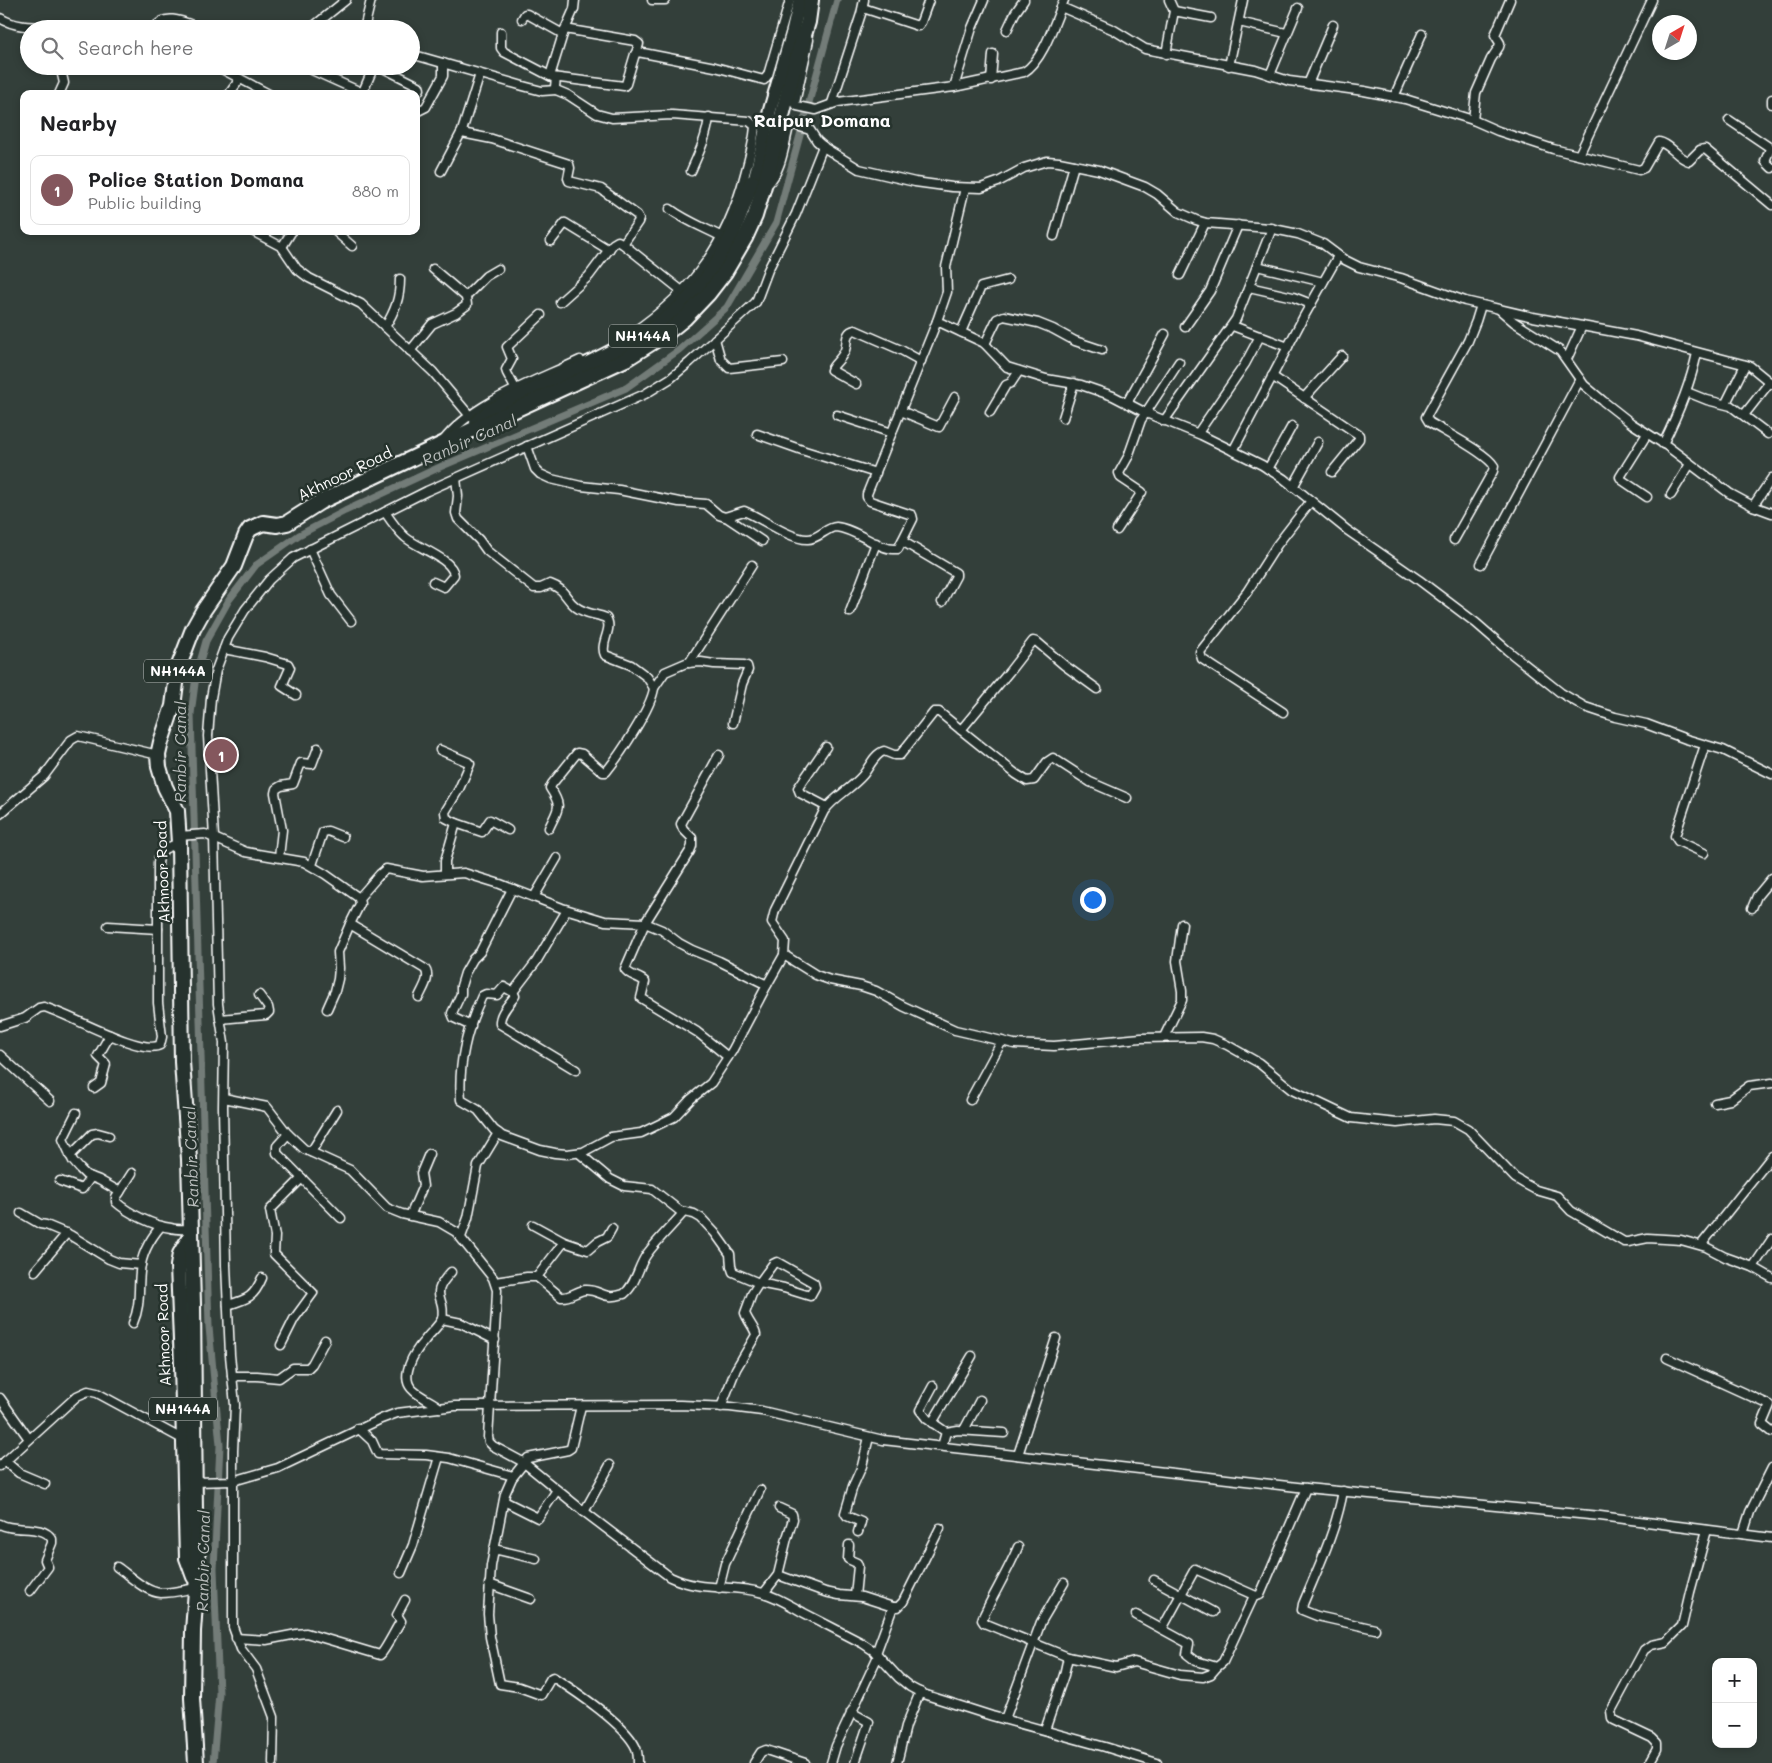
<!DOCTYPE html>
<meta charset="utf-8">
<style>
:root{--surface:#fff;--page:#f6f6f6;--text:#202124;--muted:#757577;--line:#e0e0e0;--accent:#84575d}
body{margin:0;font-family:Mali,sans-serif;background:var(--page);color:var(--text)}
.controls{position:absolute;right:15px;bottom:15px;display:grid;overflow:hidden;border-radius:10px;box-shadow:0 2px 8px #0003}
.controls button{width:45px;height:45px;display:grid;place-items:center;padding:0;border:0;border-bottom:1px solid var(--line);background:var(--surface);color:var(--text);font:25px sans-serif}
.compass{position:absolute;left:1652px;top:15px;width:45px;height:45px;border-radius:50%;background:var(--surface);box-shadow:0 2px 8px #0003;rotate:39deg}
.you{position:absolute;left:1092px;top:899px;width:18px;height:18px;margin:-12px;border:4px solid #fff;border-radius:50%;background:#1a73e8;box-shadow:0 0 0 8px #1a73e833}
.badge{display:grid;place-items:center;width:32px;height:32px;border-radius:50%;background:var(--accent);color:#fff;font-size:16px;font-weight:700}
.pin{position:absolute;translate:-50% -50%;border:2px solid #fff;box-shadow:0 1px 5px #0006}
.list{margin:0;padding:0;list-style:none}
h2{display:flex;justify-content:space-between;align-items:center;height:65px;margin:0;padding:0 20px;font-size:21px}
h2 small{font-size:16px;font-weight:400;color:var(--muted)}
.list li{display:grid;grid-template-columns:32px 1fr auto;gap:15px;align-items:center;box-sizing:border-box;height:70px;margin:0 10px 10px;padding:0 10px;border:1px solid var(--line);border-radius:10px}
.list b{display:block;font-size:19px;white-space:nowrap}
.list p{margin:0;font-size:16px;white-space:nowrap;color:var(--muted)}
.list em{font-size:16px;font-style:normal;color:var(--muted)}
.icon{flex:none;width:28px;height:28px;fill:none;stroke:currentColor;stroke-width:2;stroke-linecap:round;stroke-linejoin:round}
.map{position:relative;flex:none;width:1772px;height:1763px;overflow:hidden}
.search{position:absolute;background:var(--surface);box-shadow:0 2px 8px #0003;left:20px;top:20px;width:400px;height:55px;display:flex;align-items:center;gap:12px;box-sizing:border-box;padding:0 18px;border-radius:28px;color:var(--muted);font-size:19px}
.panel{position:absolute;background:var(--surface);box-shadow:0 2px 8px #0003;left:20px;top:90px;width:400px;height:145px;border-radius:10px}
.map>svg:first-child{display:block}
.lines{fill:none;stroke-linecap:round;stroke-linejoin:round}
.canal{stroke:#737b78;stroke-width:7}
.minor-casing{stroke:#fff;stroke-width:11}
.primary-casing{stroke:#fff;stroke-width:16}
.trunk-casing{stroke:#fff;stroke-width:18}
.minor{stroke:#26332d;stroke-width:8}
.primary{stroke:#26332d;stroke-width:12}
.trunk{stroke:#26332d;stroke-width:14}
.labels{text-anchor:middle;stroke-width:5;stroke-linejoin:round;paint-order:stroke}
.shield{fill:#26332d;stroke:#bec2c0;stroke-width:1}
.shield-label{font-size:14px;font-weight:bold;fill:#fff}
.street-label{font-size:15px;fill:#fff;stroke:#26332d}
.water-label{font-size:16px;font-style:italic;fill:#b9bdbc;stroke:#26332d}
.quarter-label{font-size:18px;font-weight:bold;fill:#fff;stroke:#26332d}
</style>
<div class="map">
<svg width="1772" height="1763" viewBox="0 0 1772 1763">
<rect width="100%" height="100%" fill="#333f3a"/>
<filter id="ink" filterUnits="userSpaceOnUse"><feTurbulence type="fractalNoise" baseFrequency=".02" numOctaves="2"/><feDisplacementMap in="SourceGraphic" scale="10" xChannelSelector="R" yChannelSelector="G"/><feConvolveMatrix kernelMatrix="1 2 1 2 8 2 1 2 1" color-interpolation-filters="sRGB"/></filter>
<g filter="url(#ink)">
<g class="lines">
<!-- canal -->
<polyline class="canal" points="213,1763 219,1693 214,1569 220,1445 209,1327 191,714 196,676 206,641 229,600 256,565 299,535 345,511 440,467 626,388 679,350 727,307 776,223 837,0"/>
<defs>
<g id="minor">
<polyline points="652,0 665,0"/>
<path d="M1061 7 1114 30 1145 49 1255 70 1289 81 1364 91 1405 99 1473 120 1498 131 1553 149 1639 170 1644 168 1659 142C1671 144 1677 158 1689 161L1700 150 1705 149 1772 205"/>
<polyline points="863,8 918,26 921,22 929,0"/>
<polyline points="1174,11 1211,18"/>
<path d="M0 18C23 32 50 24 75 29"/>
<polyline points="522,19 525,14 527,14 563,34"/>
<polyline points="1239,22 1286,33"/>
<path d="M154 29C165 11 186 23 202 29"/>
<polyline points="310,29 346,0"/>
<polyline points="364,29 371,0"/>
<polyline points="565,29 635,41 639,44 636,53"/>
<polyline points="1007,30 1015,13 1024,0"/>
<polyline points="501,32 501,48 504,52 552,77 624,86 626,84 635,54 638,52 715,67 764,80 768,75 790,0"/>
<path d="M809 40 795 103 797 106 816 110 838 102 954 87 1024 72C1043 61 1055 21 1064 0"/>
<polyline points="411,54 523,86 542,91 556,90"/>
<polyline points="1166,54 1174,11 1169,0"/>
<polyline points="216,66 269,94"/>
<polyline points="303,66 363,93"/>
<polyline points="379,66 419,86 420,89 416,95"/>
<polyline points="1229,66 1243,0"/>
<polyline points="1270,75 1298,8"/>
<polyline points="550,76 563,34 574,9 575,0"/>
<path d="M556 78 555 87 556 90 568 95 597 114 612 118 672 115 749 121 755 126C754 142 749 159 745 174 725 252 685 300 618 342"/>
<polyline points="991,80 993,54"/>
<polyline points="1308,84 1333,25"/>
<polyline points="954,87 972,28 984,0"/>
<polyline points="59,94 64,83 60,66"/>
<polyline points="229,94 240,79"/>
<polyline points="362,94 374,66"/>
<polyline points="1394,97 1422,34"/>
<polyline points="1772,99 1772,104"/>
<polyline points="832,103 861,14 864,0"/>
<polyline points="416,112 426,107 443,76 443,63"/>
<polyline points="1473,120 1476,93 1491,59 1499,47 1500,43 1495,35 1510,0"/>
<polyline points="1729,120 1769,147 1770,149 1765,161 1772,168"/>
<polyline points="462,133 492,139 569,164 570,168 568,178 569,181 601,189 637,215 639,219 638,222 623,244"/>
<polyline points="1579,155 1652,0"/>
<polyline points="441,171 462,131 480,74"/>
<path d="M691 171C699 153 707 136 709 117"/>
<path d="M767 185C782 171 784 145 789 127L794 125 810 130 817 141 825 148 859 169 915 182 952 187 981 188 998 182 1024 168 1047 161 1059 162 1099 170 1145 187 1157 194 1178 212 1196 220 1206 223 1269 228 1298 234 1323 244 1343 259 1359 267 1401 278 1465 301 1533 317 1636 336 1750 366 1772 384"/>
<polyline points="965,188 946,267 947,292 937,321 984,343 1007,367 1046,379 1081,385 1113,396 1146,413 1201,435 1262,465 1284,479 1347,530 1419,580 1476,623 1507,650 1561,693 1585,707 1615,717 1646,724 1686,739 1723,750 1772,774"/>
<path d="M670 209C686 221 705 228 722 237"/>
<polyline points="252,231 282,247 297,269 309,278 361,304 433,372 470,416"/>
<polyline points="335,231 352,246"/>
<polyline points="1054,236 1074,165"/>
<polyline points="551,241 565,223 609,250"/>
<polyline points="282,247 292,231"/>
<polyline points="1257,266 1323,282"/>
<polyline points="433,269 466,297"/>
<polyline points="1180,275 1205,223"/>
<polyline points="1249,287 1293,297 1311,304"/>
<polyline points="560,302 589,276 613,244 618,241 623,244 682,291"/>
<polyline points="1500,310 1514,322 1560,351 1584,385 1603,401 1631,423 1667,446 1729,493 1753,506 1772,513"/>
<polyline points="1233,326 1288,347"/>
<path d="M385 327C395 311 400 298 400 279"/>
<polyline points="1185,327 1210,291 1238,225"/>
<polyline points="961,332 981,287 1008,280"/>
<polyline points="715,339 721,360 729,368 783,362"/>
<polyline points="985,344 997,319 1004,316 1038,323 1053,329 1075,341 1102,350"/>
<polyline points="410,351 432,324 456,313 467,305 466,297 468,294 486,276 498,269"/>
<polyline points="1567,359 1582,326"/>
<polyline points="1272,376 1359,435 1359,439 1332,472"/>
<path d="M856 384 831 370C834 363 842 359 845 350 848 342 844 332 855 330L901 350 921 361"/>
<polyline points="516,390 507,373 506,370 512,359 507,347 541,315"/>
<polyline points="1687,392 1707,400 1731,406 1768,434"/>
<polyline points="1304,398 1342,356"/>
<polyline points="1127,403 1165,334"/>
<polyline points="1726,403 1745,365"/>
<polyline points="901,411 939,427 955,397"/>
<polyline points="990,412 1006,385 1011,383 1019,371"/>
<polyline points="837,415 892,433"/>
<polyline points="1744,415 1770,382"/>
<polyline points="1063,418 1074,383"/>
<polyline points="1164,421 1236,319 1272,228"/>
<polyline points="1198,433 1245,364 1260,336"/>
<polyline points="757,434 805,451 876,473"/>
<polyline points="1647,434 1620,477 1622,480 1647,497"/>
<path d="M443 441C473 402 536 381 580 360"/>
<path d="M1663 444C1678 414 1690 386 1697 353"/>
<path d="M527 446 535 469 540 474 551 479 581 486 619 490 679 502 706 504 719 515 725 517 744 511C760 517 791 540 808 539 818 539 827 527 836 527 857 529 879 551 898 549L913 519 912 515 870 501 867 497V494L937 321"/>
<polyline points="1233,451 1303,318 1338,256"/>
<polyline points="1268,469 1292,426"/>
<path d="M456 478 458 496 456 513 458 519 479 540 487 551 534 588H541L550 584C567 590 564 598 576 607 585 614 596 614 606 618 614 629 599 643 605 655L631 665 647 677 654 688C652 707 619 756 606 772H603L582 754 577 753 552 784 550 788C563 808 558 808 549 828"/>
<polyline points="1293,487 1318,442"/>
<polyline points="1671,495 1690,464"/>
<polyline points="1753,506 1772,478"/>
<path d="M385 512C391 521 397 530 405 537 417 548 452 558 454 575L444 587 433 582"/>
<polyline points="726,517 762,541"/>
<polyline points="1117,530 1142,492 1121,478 1119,473 1128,457 1141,420 1179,362"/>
<path d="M1454 540 1493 471 1494 466C1487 453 1443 431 1429 422L1426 417 1468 341 1476 321 1481 305"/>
<polyline points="902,541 956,573 956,576 942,602"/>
<polyline points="310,549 331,595 351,621"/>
<polyline points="1481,564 1580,379"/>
<polyline points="850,612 876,543"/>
<polyline points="224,649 265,657 288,664 290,668 282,686 296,695"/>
<polyline points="689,663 752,565"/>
<polyline points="654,688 665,672 686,663 701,662 714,664 744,665 747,666 748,670 742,684 733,723"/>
<polyline points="1283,712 1202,659 1200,652 1247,592 1277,545 1311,501"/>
<polyline points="961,730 1016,774 1027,781 1034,780 1047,762 1053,758 1090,782 1127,798"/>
<polyline points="826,747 798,788 800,793 827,807"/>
<polyline points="440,750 468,762 470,764 459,789 445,812 446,818 456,823 445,861 445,874"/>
<path d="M719 755 681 824 683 829 692 838V846L690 851 645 923 625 969C629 976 639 976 645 982L641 998 697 1032 728 1057"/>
<polyline points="0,814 44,776 71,740 78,736 158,755"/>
<polyline points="456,823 482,832 490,820 508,830"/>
<polyline points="179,836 205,834 246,852 304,862 325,874 359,898 380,874 386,869 423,876 464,873 500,884 562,908 605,921 645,923 662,930 679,943 692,950 719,961 767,985 784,955 816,975 830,980 861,986 876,991 903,1006 955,1030 981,1036 1014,1044 1054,1046 1141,1038 1201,1037 1213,1039 1227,1045 1259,1063 1292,1090 1351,1118 1397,1123 1434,1119 1454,1121 1468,1129 1515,1178 1525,1184 1536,1190 1557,1196 1571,1211 1624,1242 1628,1242 1648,1238 1681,1240 1706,1247 1725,1257 1753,1267 1772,1278"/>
<polyline points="1704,853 1678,841 1675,836 1705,745"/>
<polyline points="279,857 282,830 275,793 276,789 281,786 293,784 301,763 312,764 318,748"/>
<polyline points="312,865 323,832 328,831 343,837"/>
<polyline points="534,897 557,858"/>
<path d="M359 898 360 904 350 924 425 969C431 977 423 988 419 997"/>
<polyline points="1752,908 1757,896 1772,878"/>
<path d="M567 910 536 962 513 992 504 987 497 995 486 994 482 996C467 1028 458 1064 461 1100L478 1110 494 1130 502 1136 540 1150 555 1153 567 1154 583 1152 611 1137 641 1133 674 1117 691 1099 711 1083 732 1051 767 985"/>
<polyline points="108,926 158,929"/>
<path d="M784 955 785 941 772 922 775 910 824 811C834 797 851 789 863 775 869 768 874 754 884 751L894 755H900L934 712H939L961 730 1009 672 1033 641 1037 642 1064 665 1097 689"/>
<path d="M513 992 515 996C509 1004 499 1014 500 1024L576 1070"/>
<polyline points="327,1009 335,991 338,979 339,968 338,952 350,924"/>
<polyline points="220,1019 266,1015 269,1012 268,1007 259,995"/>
<path d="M0 1026 25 1018 39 1008 44 1007C67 1013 141 1056 160 1045L162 1037 158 1003V863L159 857 164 849 179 843"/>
<polyline points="471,1026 454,1018 452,1013 461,994 461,986 465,973 473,959 480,952 512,889"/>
<polyline points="1164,1037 1182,1000 1182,991 1177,961 1182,924"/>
<polyline points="0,1055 50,1101"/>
<polyline points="94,1088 101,1083 106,1064 98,1056 110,1035"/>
<path d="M224 1098 267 1107 287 1133 304 1149 350 1170 387 1208 402 1214 439 1222 456 1232 493 1278 497 1290 496 1313 488 1437 489 1442 493 1446 523 1462 582 1510 670 1577C704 1593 730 1583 763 1593 778 1597 791 1606 804 1613 823 1623 843 1633 862 1643L874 1651 899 1678 910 1687 923 1694 992 1716 1105 1747 1157 1763"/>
<polyline points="970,1100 1002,1041"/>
<polyline points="1715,1103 1730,1100 1749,1086 1772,1083"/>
<polyline points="76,1113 63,1139 73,1161 80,1169 86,1175 99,1180 120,1192"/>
<polyline points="288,1134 277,1146 277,1153 341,1218"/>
<polyline points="311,1152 337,1110"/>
<path d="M579 1153 610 1179 624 1186 652 1189 680 1211 694 1214 701 1218 715 1233 730 1254 731 1266 733 1272 759 1283 752 1294 745 1313C748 1322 755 1328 756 1335L736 1369 721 1407"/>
<polyline points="70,1156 92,1134 98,1133 109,1136"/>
<path d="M132 1173 116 1198V1202C128 1213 154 1226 171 1228 177 1230 184 1229 191 1229"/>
<polyline points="60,1181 82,1189 91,1177"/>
<polyline points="21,1213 40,1224 46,1225 70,1235 109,1259 119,1263 141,1265"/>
<polyline points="410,1216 423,1186 421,1173 429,1154"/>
<polyline points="533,1225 564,1242"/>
<polyline points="461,1237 468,1218 478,1166 498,1133"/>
<polyline points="1701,1245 1772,1156"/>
<polygon points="777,1262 814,1283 815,1287 810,1296 784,1288 759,1283 773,1264"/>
<polyline points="1753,1267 1772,1239"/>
<polyline points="35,1271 67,1233"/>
<polyline points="537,1277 564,1242 588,1250 597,1242 607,1237 612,1228"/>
<path d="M495 1282 527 1277H537L561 1297C570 1298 576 1291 585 1290 601 1289 602 1301 624 1294 636 1285 638 1266 647 1254 658 1239 672 1226 684 1212"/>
<path d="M228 1305C248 1299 254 1297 262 1278"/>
<polyline points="442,1319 461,1323 495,1340"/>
<path d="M133 1323C141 1305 138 1290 140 1272 141 1255 150 1239 161 1226"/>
<polyline points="281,1345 294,1319 313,1293 274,1254 275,1236 270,1210 302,1178"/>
<polyline points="1667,1358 1770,1405 1762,1424 1772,1432"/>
<polyline points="232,1376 257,1376 279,1378 293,1368 308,1368 312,1364 325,1340"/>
<polyline points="933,1386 920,1410 927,1419 946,1432 942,1446"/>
<polyline points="0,1398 29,1439"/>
<path d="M581 1406 571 1448 568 1450 528 1458 512 1478 505 1494 491 1566 488 1614 490 1637 500 1684 519 1687 541 1695 551 1678 553 1677C575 1691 626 1725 636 1748 638 1753 638 1758 638 1763"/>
<path d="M440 1408C432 1401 422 1398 414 1391 398 1378 414 1352 425 1340 430 1333 438 1327 442 1319 447 1295 427 1298 451 1272"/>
<polyline points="932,1423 972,1356"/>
<polyline points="358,1428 372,1441 378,1454 426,1455 449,1458 513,1476"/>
<polyline points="964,1430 980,1400"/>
<polyline points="946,1432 958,1430 1004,1433"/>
<polyline points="1018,1455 1056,1338"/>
<polyline points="5,1461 19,1473 45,1484"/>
<polyline points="0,1466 77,1396 88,1391 97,1393 184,1440"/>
<polyline points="195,1482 233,1481 278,1468 381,1419 397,1413 455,1406 680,1405 730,1407 762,1411 883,1440 1306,1488 1600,1516 1772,1538"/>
<path d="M1343 1491C1336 1531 1318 1568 1303 1604L1302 1610 1317 1616 1375 1629"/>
<polyline points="504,1501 538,1518 557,1490"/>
<polyline points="584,1512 610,1465"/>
<path d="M0 1524C15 1533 42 1523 52 1539V1543L45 1560 48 1567 30 1591"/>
<polyline points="858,1532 861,1522 847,1516 845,1513 853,1486 862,1466 869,1437"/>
<polyline points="1743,1534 1750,1512 1772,1468"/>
<polyline points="849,1545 848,1559 857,1563 858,1566 855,1596"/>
<path d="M1018 1547C1008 1571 994 1593 983 1617L982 1620 984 1623 1068 1657 1116 1667 1134 1662 1180 1675 1203 1677 1211 1674 1217 1667"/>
<polyline points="494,1549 536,1559"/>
<path d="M117 1567C129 1575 145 1592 161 1593 172 1593 185 1590 196 1588"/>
<polyline points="401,1573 413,1545 439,1457"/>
<polyline points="778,1575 825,1592 839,1595 862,1597 893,1607"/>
<polyline points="1154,1580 1213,1612"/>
<polyline points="489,1584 531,1599"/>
<polyline points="719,1588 725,1564 760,1490"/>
<polyline points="764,1593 778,1575 787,1538 793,1519 792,1514 779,1508"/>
<polyline points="1136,1615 1189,1644 1187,1654 1196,1661 1217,1667 1223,1662 1254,1596"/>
<polyline points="1162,1629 1195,1569 1256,1596 1260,1595 1306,1488"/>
<path d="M236 1638 266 1640 297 1634 306 1633 380 1655C385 1651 396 1628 401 1621L397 1615 405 1600"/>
<polyline points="876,1653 893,1607 898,1607 903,1602 940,1528"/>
<polyline points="851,1712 869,1722 855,1763"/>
<polyline points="1005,1719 1041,1622 1064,1583"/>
<polyline points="1045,1730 1064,1675 1068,1657"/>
<polyline points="273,1763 274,1717 256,1669 241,1649 233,1627 233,1451 235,1405 230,1355 226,1265 223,1107 224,1043 218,1004 214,837 208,736 211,698 216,670 228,638 245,610 269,580 293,558 427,491 645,394 671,378 690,362 756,302 768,270 796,214 823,146"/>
<polyline points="754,1763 761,1752 766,1750 805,1763"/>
<polyline points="831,1763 836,1746 878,1656"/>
<polyline points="897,1763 906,1726 920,1692"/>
<polyline points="1649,1763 1657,1749 1657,1743 1652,1738 1614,1720 1612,1718 1611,1711 1644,1650 1651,1645 1666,1642 1682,1626 1690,1592 1707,1530"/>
</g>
<polyline id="primary" points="754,183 770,110 792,34 800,0"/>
<g id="trunk">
<path d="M477 422 491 410C522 395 553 381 584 366 633 342 676 321 709 275 730 248 740 214 752 182L763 189"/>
<polyline points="191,1235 180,1254 178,1266 182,1365 187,1558 194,1577"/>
<polyline points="196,1763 192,1698 193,1631 198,1563 195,1514 193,1304 189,1159 182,1062 179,843 177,811 165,787 159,767 158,755 161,742 173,706 178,668 193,629 203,611 234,566 246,535 250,529 263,523 277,525 287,523 320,502 493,420 626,359 664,335 685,318 708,294 725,272 745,238 755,216 766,179 796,61 808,22 811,0"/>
</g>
</defs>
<!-- minor casing -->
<use href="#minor" class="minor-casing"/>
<!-- primary casing -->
<use href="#primary" class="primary-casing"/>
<!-- trunk casing -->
<use href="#trunk" class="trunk-casing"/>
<!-- minor -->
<use href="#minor" class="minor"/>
<!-- primary -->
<use href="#primary" class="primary"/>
<!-- trunk -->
<use href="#trunk" class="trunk"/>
</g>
</g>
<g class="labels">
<!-- shield labels -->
<g class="shield">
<rect x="609" y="324.5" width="68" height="23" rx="4"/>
<rect x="144" y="659.5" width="68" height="23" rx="4"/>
<rect x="149" y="1397.5" width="68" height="23" rx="4"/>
</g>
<g class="shield-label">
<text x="643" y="341">NH144A</text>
<text x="178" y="676">NH144A</text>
<text x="183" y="1414">NH144A</text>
</g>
<!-- street labels -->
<g class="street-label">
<text transform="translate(345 474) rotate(-26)" y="5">Akhnoor Road</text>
<text transform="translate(163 872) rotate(-92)" y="5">Akhnoor Road</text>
<text transform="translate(164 1335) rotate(-92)" y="5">Akhnoor Road</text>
</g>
<!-- water labels -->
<g class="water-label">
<text transform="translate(469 440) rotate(-24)" y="6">Ranbir Canal</text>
<text transform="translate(180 752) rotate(-90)" y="6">Ranbir Canal</text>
<text transform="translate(191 1157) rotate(-92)" y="6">Ranbir Canal</text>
<text transform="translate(203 1561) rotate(-89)" y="6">Ranbir Canal</text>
</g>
<!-- quarter labels -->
<g class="quarter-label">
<text x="822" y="127">Raipur Domana</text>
</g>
</g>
</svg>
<div class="controls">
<button>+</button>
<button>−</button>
</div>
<svg class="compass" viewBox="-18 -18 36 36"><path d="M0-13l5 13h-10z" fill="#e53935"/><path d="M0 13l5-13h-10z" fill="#757577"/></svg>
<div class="you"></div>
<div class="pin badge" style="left:221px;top:755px">1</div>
<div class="search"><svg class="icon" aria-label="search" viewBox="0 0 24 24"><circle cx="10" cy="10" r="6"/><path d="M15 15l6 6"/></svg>Search here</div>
<section class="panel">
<h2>Nearby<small></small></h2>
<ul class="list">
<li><span class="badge">1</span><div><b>Police Station Domana</b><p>Public building</p></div><em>880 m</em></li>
</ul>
</section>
</div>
